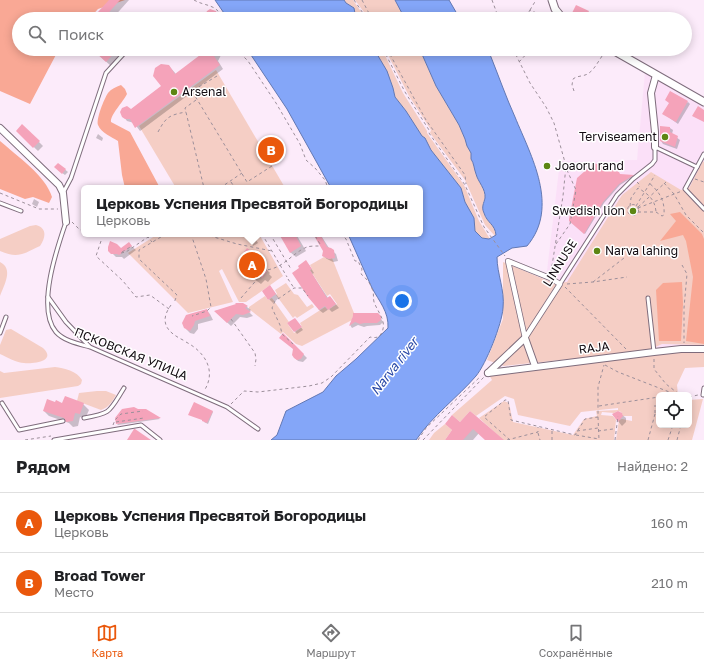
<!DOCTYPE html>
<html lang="ru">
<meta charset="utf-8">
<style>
:root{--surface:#fff;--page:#f6f6f6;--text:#202124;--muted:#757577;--line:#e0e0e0;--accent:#ea580c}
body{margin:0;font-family:"Golos Text",sans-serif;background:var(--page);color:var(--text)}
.controls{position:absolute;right:12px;bottom:12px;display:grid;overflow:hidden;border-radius:6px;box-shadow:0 2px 10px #0003}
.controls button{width:36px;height:36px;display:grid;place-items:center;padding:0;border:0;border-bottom:1px solid var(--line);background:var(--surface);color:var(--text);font:20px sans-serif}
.you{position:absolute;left:402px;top:301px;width:14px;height:14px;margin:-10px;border:3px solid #fff;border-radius:50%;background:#1a73e8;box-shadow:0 0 0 6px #1a73e833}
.badge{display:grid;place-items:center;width:26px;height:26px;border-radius:50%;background:var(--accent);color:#fff;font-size:13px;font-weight:700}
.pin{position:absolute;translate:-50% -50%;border:2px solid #fff;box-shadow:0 1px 4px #0006}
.popup{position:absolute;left:81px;top:185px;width:342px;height:52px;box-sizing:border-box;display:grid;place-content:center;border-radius:6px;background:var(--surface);filter:drop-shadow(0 1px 3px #0005);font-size:13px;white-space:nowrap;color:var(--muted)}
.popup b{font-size:15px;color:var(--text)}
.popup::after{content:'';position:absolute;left:50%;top:100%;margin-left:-8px;border:8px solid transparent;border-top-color:var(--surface)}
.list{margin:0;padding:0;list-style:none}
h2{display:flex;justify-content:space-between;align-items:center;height:52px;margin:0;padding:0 16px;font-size:17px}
h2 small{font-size:13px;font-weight:400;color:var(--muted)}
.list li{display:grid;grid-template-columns:26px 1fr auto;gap:12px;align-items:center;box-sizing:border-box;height:60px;padding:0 16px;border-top:1px solid var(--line)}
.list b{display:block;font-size:15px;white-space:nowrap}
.list p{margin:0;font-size:13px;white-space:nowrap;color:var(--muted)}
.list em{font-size:13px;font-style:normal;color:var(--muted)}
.icon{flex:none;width:22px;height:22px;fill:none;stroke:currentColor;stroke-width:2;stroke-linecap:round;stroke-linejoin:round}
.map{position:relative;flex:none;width:704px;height:440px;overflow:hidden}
.search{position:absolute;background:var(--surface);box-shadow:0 2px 10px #0003;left:12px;right:12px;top:12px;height:44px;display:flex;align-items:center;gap:10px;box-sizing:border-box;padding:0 14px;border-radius:22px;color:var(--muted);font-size:15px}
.sheet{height:172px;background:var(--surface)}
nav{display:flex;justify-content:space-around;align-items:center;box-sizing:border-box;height:56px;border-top:1px solid var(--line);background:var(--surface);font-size:11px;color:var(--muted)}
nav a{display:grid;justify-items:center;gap:2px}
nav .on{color:var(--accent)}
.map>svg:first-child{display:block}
.built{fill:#fbe0f8}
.green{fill:#f5cec5}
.forest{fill:#f9a895}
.water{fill:#84a6f8;stroke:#6278b3}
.shadow{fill:#0003}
.building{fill:#f5a3ba}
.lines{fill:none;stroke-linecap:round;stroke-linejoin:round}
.service-casing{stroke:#7e6c7c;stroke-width:5}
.pedestrian-casing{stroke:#7e6c7c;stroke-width:6}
.minor-casing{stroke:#7e6c7c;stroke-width:8}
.tertiary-casing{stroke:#7e6c7c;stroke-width:9}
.path{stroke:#9c8f9a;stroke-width:1;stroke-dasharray:3 3;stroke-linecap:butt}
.service{stroke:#fff;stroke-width:3}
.pedestrian{stroke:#fff;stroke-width:4.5}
.minor{stroke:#fff;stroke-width:6}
.tertiary{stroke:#fff;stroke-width:7}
.poi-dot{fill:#5c8612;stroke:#fff;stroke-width:1.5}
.labels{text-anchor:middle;stroke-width:3;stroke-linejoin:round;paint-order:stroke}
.poi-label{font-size:12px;fill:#120b11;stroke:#fff;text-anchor:start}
.street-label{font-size:12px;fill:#120b11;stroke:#fff}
.water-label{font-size:13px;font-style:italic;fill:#2948a6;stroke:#fff}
</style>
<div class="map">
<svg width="704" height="440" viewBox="0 0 704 440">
<rect width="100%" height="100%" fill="#fcebfa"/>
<!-- built -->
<polygon class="built" points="645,72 704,105 704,350 567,362 547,271 560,161 637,160"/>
<!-- green -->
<g class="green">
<path d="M344 0H353L366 19H356C355 3 349 9 344 0Z"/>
<polygon points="355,0 395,0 405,19 369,19"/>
<polygon points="374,49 382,49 403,93 427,131 427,133 464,185 479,221 490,239 482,238 475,231 474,218 465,202 461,188 431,150 406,111 395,97 393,88 386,71"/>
<polygon points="385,49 418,49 421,52 436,86 459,125 465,139 467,146 471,153 476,175 484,190 485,197 483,204 483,211 486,218 495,228 496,235 495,236 485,225 465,180 430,133 431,130 409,96"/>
<polygon points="216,70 284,186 281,188 176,188 139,126"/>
<polygon points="703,161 704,162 704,345 662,344 647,351 504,366 487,360 503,319 503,262 553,283 567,282 622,195 651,172 681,190 689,188"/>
<path d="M36 225C47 228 46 237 40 246 23 254 18 259 0 251V239L30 226Z"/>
<polygon points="158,234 259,234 283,276 246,302 239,302 222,269 219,271 233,302 188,313 128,253"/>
<polygon points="324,257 329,259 332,258 354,313 352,320 302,346 296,344 283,332 281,334 249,309 249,307 265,296 268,300 272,298 289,322 287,323 294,333 302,327 300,323 325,307 328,310 337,304 330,294 327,296 310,270 312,269 310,265"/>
<path d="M0 262C14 269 4 285 0 296Z"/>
<polygon points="286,283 294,294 298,295 307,307 312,304 314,307 297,318 295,316 293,318 276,295 277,294 275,290"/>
<path d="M11 329 43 348C57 361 34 364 24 363 17 363 7 357 0 354V345L6 330Z"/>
<polygon points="704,349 704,367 685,368 677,385 678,395 659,395 659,425 689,425 689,400 703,399 692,440 616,440 619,420 622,419 632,421 632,416 623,416 621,412 618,411 614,413 602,412 601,415 613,416 616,420 614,440 501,440 502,439 479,418 504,401 509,403 513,422 573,435 584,419 597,416 596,411 618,410 618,408 581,412 570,426 518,415 514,399 505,396 476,416 470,411 460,422 452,415 492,380 488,373"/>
<path d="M55 367C64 368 77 371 82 380L81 384 78 386 0 398V371L4 373Z"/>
<path d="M97 391H106L116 395C112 402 109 407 101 410L77 401 79 393Z"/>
<polygon points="445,424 452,430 445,440 429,440 434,433"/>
</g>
<!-- forest -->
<g class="forest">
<polygon points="0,0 125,0 98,9 89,19 19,19 19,49 59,49 30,104 0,91"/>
<path d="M121 85 125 89 127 94C123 102 110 115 111 122L130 132 160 188H125L122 175 118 141C112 137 101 133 98 125 96 119 104 99 108 93 111 89 116 87 121 85Z"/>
<path d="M0 141C17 156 46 176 52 197L49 203 33 197 25 199 0 189Z"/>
<polygon points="680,212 702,234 704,239 704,344 686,341 693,277 686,241 683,235 660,241 676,221 670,214"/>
<polygon points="682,282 683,304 681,341 659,341 656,290 663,283"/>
</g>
<!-- water -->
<g class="water">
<polygon points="215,0 344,0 346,3 354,8 356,19 228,19"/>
<polygon points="395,0 449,0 460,19 405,19"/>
<path d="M247 49H374L387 71 393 88 395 97 406 111 422 136 425 138 431 150 461 188 465 202 474 218 475 231 482 238 489 239 496 235C495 224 487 223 484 213 481 207 484 203 485 198 486 189 478 182 476 174 474 169 474 163 471 159V153L467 146 465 139 459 125 436 86 421 52 418 49H487L491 57C499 77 506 97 515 117 531 156 560 207 527 246L512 248 497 257C497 274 505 290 503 308 502 324 486 364 476 376 457 398 433 415 416 440H271L277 435 286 411 323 392 336 376 356 359 388 328C389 312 379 301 372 288 364 270 356 252 348 234H420V188H331L287 109Z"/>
</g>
<!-- shadow -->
<g class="shadow">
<polygon points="110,0 129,0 112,19 94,19"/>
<polygon points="215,12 221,19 204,19"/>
<polygon points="588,12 591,15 588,19 582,19 573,13"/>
<polygon points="101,49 123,49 125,51 111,66 102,58"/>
<polygon points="206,49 218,49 221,55 218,61 223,69 140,131 134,123 127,121 123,116 162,86 169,66 176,74 205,53"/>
<polygon points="688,102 690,104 678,124 664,114"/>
<polygon points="22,125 43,146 38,151 17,131"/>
<polygon points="670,128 673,130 672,134 680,140 677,149 663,144 661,141"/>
<polygon points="98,134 103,138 102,141 96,138"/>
<polygon points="272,143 282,157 273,162 270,158"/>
<polygon points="58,164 68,172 65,175 58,170"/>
<polygon points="620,175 634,176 620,185 604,203 585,234 570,220"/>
<polygon points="34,199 39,202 37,207 32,204"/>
<polygon points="243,234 252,234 258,243 253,246"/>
<polygon points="280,234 296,234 306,251 296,257 290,252"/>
<polygon points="315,234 320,234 329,248 336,254 338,261 333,262 327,259 323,256 324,251"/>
<polygon points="129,244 136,250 124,259 122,257 116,257 109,250 121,249"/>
<polygon points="255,255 260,261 261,264 270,273 269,274 272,277 268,282 265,280 261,284 250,276"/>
<polygon points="309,265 314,273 312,274 328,298 330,297 339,308 332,312 329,309 323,313 319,310 301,268"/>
<polygon points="270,286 279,298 273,303 269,299"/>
<polygon points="243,304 251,310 249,312 253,316 247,318 240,317 231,326 215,311"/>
<polygon points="206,310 210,314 213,320 198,324 198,329 194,334 190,333 186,329"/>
<polygon points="354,317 380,317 383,322 380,325 367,326 364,327 358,325 352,328 350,325"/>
<polygon points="295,319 303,330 297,334 289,324"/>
<polygon points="283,334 307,358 303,362 298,361 294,357 294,349"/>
<polygon points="56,404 83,404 89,410 85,419 80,417 78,426 73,427 69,423 49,416 44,411"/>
<polygon points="146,410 160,419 118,425 117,424"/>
<polygon points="212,411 213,412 208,424 204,422"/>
<polygon points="621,414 626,418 626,422 622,426 613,415"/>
<polygon points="460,423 502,440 486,440 479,433 473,440 447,440"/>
</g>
<!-- building -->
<g class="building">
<polygon points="109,0 120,0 103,19 97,13"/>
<polygon points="576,5 589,11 585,19 572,13"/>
<polygon points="210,9 216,11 217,13 216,19 203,19 207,11"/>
<polygon points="99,49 118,49 106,62 96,53"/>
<polygon points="204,49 219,49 214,56 220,65 135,128 130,119 125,119 122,117 120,112 122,108 127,106 131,109 161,86 153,76 155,68 161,64 169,65 175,74 204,52"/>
<polygon points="670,91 688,101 676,122 662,114 669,103 665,100"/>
<polygon points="698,106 704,110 704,122 692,116"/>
<polygon points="22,124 40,141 33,148 16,131"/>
<polygon points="660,126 670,127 670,132 678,136 675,147 660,141"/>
<polygon points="273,142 279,153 269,159 263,148"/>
<polygon points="58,163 66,169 62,174 54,167"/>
<polygon points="594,163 619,172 620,174 634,175 619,184 603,202 584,234 569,221 569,219 577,178"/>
<polygon points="279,234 295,234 301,246 290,253"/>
<polygon points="313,234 320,234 327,247 331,248 334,250 335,258 329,259 322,256 323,251"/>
<polygon points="110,241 117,244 121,248 129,242 132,246 119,255 117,254 111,254 108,251 108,247"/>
<polygon points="247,248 255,254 256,259 265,266 264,269 267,271 262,278 259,275 255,280 243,271 245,269 242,264 247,258 244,252"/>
<polygon points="306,260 312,269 310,270 327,298 330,296 336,304 328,310 325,306 319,310 308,297 292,273 299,268 298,266"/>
<polygon points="270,285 276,294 268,300 262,291"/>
<polygon points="235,303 243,303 248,306 245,308 251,312 243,315 236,314 227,323 214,311 236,304"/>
<polygon points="207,309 210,316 195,321 194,325 190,331 184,328 182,323 186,315"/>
<polygon points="353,313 378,313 381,316 381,320 377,323 364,323 360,324 355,322 349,326 353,316"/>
<polygon points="295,318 302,327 294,332 287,323"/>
<polygon points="283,333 304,354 301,359 297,360 294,358 292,355 293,349 279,338"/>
<polygon points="65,396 84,403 80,414 75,413 73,421 66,422 64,418 43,411 47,399 55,402 56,400 62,403"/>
<polygon points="194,402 213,411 207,423 202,421 202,420 188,415"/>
<polygon points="134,407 138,409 146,409 161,418 116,424 115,418 122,409"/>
<polygon points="470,411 476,416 504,440 485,440 473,429 463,440 445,440 452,430 445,424 452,415 460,422"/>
<polygon points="618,411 622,413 623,416 618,422 612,414"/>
<polygon points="134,429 135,429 151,440 127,440"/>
</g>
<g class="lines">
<defs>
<g id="service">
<polyline points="697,167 685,189 704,209"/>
<polyline points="63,193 71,178 106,73 128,49"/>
<polyline points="0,203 21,211"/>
<path d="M66 222C57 248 36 309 56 332 64 341 79 344 90 347L227 407 258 429"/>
<polyline points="560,284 617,195 633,179 652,164 655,160 655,147 697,167 704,154"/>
<polyline points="48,297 66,322 89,346"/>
<polyline points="648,298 654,352"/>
<polyline points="0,333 6,317"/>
<polyline points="703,395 704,388"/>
<polyline points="2,403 19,430 63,421"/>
<path d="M84 418C112 413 109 412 124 388"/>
<polyline points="54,440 141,425 160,440"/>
</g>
<polygon id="pedestrian" points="508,261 550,278 560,284 525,338"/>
<g id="minor">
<polyline points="0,128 59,185 63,193 66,222"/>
<polyline points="655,147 655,132 651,93 656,75"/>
<polyline points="488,373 654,352 681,349 704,349"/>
<polyline points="488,373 525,338 535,366"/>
</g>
<g id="tertiary">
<polyline points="552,0 555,9 563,19"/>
<polyline points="611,49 704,102"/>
</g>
</defs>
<!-- service casing -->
<use href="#service" class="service-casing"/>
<!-- pedestrian casing -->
<use href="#pedestrian" class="pedestrian-casing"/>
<!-- minor casing -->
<use href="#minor" class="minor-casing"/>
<!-- tertiary casing -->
<use href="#tertiary" class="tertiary-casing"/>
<!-- path -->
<g class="path">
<path d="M194 0C206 7 216 3 223 19"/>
<polyline points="354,0 367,19"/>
<polyline points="362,0 372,19"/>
<polyline points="492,0 499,19"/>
<polyline points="530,10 536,0"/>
<polyline points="526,17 530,10 549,19"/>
<polyline points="236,49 248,61 276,103 300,144 306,160 315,168 325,180 328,188"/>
<polyline points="383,49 405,92 429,130 429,133 465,185 484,227 505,256"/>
<polyline points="387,49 426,120 465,175 466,184"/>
<polyline points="513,49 530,83 546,107 554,123 566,166 563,196 551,272"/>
<polyline points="536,49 540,51 541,49"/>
<polyline points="519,62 531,49"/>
<polyline points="217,76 192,91 247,182 272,166"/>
<path d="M574 91 572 85 573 79C578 75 584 77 589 73 595 69 600 58 605 52"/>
<polyline points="196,100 185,108 204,188"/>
<path d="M158 132C166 117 169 115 186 112"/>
<polyline points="695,179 704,182"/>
<polyline points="231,182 235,188"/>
<polyline points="637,182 640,185 639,187"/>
<polyline points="664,183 674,194 686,215 704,233"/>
<polyline points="220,188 242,173"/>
<polyline points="0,193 39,209 58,209"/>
<circle cx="633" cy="210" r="5.5"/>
<path d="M630 206 631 198 638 188C648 194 655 199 656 212"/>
<polyline points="636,206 655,175"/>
<polyline points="638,207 666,182"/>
<polyline points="638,208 682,191"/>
<path d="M638 212H656L662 216 664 215C665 201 660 192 649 183"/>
<polyline points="72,222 79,229 84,232"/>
<polyline points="152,234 155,239"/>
<polyline points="166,234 139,250 139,259 177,295 174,303"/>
<polyline points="191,234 206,279 211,307 207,311 192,316"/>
<polyline points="204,234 237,244 272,251"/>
<polyline points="262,234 287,277"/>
<polyline points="270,234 291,269"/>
<polyline points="101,241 96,256 123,281 136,297 150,295 169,309"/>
<polyline points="556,244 570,224 576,190 566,168"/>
<polyline points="122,252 132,246"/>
<polyline points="121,253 126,252 148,237 152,242"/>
<polyline points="682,265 687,274 684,308 684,343"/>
<path d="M259 273 262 275 266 270C284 268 292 253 307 247 310 246 315 246 319 246L320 244 314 234"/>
<polyline points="288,279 294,288"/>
<polyline points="593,282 624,258"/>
<polyline points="567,284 593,282 627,277"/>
<polyline points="565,287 626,349"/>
<polyline points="241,298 260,276"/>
<polyline points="278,299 294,288 302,288 308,296"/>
<polyline points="275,301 272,308 280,325 282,334 293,344"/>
<path d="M171 305C158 323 168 333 185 341"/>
<polyline points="231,319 255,353 256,359 255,366"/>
<path d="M186 342C205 352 217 371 204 391"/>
<polyline points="654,359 654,369 666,384 680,395"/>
<polyline points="605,365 618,372 677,395"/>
<polyline points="689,397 698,395"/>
<path d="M231 404 244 391 258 392 309 386 322 383 331 377 370 337C375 338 378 338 381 334 388 322 378 313 374 302 373 298 374 296 373 292 372 285 366 278 361 274L362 269 358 261H355L346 239 341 234"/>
<polyline points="599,406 659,397"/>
<polyline points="655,413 655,405"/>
<polyline points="598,417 599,440"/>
<polyline points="116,422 144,418"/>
<polyline points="113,425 115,420 121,414 143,411"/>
<polyline points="577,431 598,428"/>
<polyline points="598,431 613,429"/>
<polyline points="538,433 540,440"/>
<polyline points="576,435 599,439"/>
<polyline points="25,440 51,436"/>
<polyline points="418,440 426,428 481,376"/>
<polyline points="423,440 484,377"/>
<polyline points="507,440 538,432 538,427"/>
<polyline points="510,440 484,417 505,400 508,400 511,420 575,435 585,419 598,417 598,387 604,365"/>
<polyline points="552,440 552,431"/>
<polyline points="615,440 618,416"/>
<polyline points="648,440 655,414 659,415 659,410"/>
<polyline points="668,440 673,425"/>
<polyline points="677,440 681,425"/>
</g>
<!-- service -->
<use href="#service" class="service"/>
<!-- pedestrian -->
<use href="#pedestrian" class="pedestrian"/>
<!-- minor -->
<use href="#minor" class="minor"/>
<!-- tertiary -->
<use href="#tertiary" class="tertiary"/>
</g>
<!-- markers -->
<g class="poi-dot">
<circle cx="174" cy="92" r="4"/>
<circle cx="665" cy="137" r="4"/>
<circle cx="547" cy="166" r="4"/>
<circle cx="633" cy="211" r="4"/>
<circle cx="597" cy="251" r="4"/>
</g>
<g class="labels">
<!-- poi labels -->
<g class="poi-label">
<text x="182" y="96">Arsenal</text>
<text x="657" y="141" text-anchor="end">Terviseament</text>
<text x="555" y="170">Joaoru rand</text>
<text x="625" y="215" text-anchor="end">Swedish lion</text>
<text x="605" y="255">Narva lahing</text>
</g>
<!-- street labels -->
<g class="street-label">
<text transform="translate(560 263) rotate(-58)" y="4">LINNUSE</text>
<text transform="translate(594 348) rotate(-7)" y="4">RAJA</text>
<text transform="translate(131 354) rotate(22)" y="4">ПСКОВСКАЯ УЛИЦА</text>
</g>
<!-- water labels -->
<g class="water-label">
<text transform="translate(394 366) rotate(-52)" y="5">Narva river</text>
</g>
</g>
</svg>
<div class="controls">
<button><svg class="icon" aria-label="locate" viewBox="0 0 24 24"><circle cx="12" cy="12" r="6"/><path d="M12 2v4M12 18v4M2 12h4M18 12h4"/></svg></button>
</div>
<div class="you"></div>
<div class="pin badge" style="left:252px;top:265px">A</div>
<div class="popup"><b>Церковь Успения Пресвятой Богородицы</b>Церковь</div>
<div class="pin badge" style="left:271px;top:150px">B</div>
<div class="search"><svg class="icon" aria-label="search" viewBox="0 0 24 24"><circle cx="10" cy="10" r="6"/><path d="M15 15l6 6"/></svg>Поиск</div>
</div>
<section class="sheet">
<h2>Рядом<small>Найдено: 2</small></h2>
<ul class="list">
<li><span class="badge">A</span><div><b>Церковь Успения Пресвятой Богородицы</b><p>Церковь</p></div><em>160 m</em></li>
<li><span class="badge">B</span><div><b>Broad Tower</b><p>Место</p></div><em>210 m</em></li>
</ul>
</section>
<nav>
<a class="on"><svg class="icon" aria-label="map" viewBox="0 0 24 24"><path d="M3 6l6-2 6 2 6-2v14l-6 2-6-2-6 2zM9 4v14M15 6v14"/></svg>Карта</a>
<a><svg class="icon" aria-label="directions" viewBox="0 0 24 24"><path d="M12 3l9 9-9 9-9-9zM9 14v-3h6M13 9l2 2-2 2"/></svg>Маршрут</a>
<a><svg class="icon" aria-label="saved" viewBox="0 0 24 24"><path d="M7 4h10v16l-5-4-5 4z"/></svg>Сохранённые</a>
</nav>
